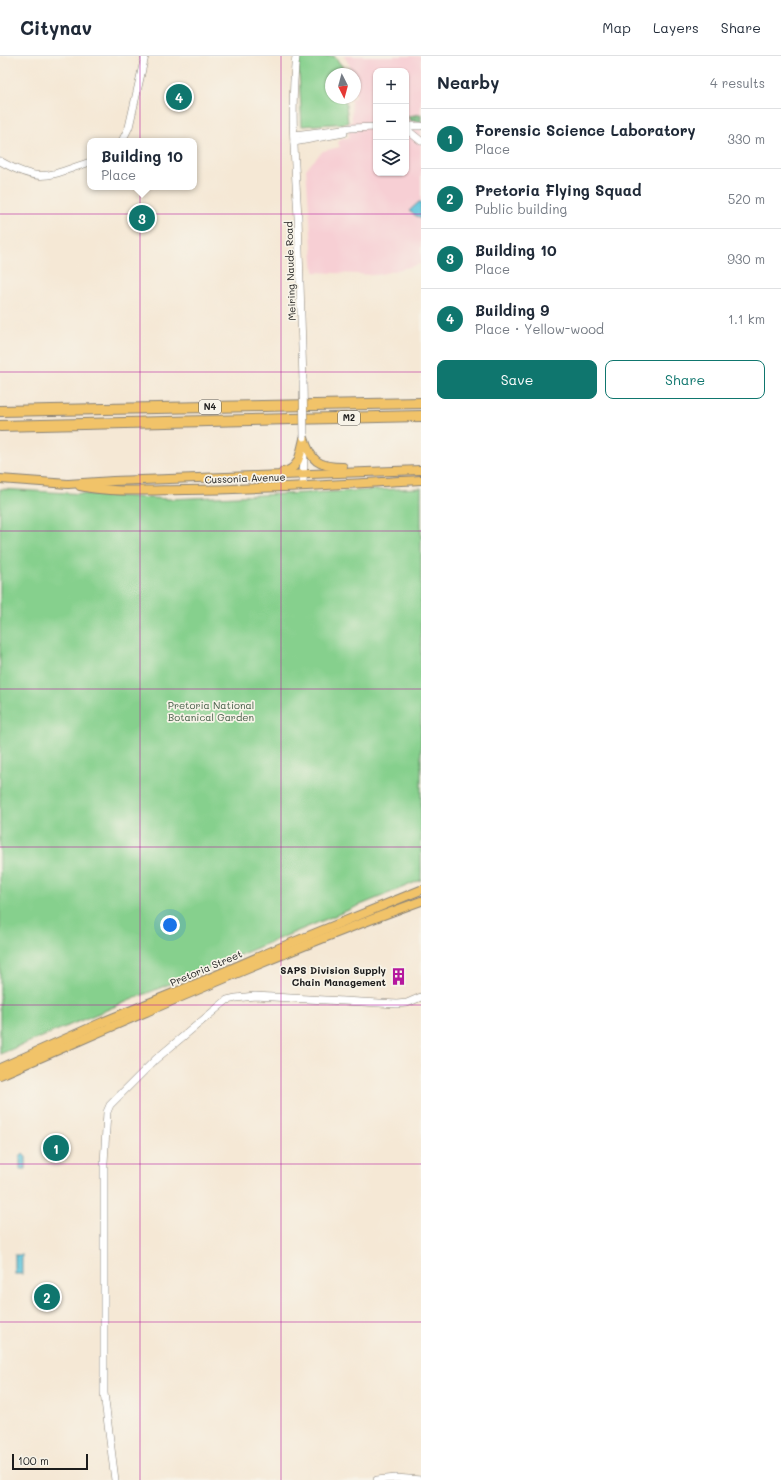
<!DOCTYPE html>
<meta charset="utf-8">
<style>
:root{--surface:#fff;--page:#f2f2f3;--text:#1f2937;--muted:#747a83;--line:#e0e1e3;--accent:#0f766e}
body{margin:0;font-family:Mali,sans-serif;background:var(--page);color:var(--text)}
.controls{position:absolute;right:12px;top:12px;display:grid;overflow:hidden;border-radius:8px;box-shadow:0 1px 3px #0004}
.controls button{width:36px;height:36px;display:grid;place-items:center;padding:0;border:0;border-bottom:1px solid var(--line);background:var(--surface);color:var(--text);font:20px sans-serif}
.compass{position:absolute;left:325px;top:12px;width:36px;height:36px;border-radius:50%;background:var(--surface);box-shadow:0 1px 3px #0004;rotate:174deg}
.scale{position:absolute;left:12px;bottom:10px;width:76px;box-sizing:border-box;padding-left:4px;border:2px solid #1c1c1c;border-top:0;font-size:11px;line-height:14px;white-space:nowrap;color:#1c1c1c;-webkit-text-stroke:3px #f7f3e8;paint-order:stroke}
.you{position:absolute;left:170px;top:869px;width:14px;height:14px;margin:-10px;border:3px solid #fff;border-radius:50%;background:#1a73e8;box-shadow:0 0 0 6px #1a73e833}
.badge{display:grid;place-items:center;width:26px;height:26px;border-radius:50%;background:var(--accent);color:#fff;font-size:13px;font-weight:700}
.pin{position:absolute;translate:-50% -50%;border:2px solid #fff;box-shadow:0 1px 4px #0006}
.popup{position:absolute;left:87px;top:82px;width:110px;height:52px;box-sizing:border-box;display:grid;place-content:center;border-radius:8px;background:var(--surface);filter:drop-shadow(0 1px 3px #0005);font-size:13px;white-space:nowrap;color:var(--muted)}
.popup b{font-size:15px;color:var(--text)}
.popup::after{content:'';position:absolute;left:50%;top:100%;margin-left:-8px;border:8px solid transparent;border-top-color:var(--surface)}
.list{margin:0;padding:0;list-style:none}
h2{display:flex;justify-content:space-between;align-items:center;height:52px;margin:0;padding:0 16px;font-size:17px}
h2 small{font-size:13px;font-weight:400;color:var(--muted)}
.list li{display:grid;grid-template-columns:26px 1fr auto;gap:12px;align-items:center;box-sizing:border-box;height:60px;padding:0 16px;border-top:1px solid var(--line)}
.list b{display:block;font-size:15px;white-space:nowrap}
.list p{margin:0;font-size:13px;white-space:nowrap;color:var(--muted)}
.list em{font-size:13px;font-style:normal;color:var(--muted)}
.actions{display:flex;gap:8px;padding:12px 16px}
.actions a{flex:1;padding:9px 0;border:1px solid var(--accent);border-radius:8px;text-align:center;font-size:14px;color:var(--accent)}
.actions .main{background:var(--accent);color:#fff}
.icon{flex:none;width:22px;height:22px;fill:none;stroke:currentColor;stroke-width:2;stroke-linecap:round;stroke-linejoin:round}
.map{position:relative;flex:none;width:421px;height:1424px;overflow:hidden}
header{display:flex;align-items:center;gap:24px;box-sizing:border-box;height:56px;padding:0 20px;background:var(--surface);border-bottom:1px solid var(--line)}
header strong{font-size:19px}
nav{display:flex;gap:22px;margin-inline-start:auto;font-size:14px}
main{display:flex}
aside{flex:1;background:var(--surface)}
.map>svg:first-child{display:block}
.built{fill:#f7cfd4;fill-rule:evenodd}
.green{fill:#86d08d;stroke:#517654}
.forest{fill:#6cb278;stroke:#44674a}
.water{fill:#60c6dd;stroke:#3e717c}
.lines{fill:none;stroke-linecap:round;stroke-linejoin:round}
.minor-casing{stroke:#888278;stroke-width:8}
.major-casing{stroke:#888278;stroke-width:10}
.highway-casing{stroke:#888278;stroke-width:12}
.minor{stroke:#fff;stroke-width:7}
.major{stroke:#f1c369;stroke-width:8}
.highway{stroke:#f1c369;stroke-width:10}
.minor-bridge-casing{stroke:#888278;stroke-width:8;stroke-linecap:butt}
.minor-bridge{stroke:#fff;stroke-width:7}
.grid{fill:none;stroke:#b5179e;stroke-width:1;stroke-opacity:0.55}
.labels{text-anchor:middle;stroke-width:3.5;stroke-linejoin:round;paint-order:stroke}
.shield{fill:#f7f3e8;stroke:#5e5c59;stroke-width:1}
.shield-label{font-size:9px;font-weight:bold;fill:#1c1c1c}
.street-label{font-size:10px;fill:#1c1c1c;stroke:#f7f3e8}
.park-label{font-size:10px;fill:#415b44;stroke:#f7f3e8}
.poi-label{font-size:10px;font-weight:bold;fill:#1c1c1c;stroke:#f7f3e8;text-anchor:end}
</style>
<header>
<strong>Citynav</strong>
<nav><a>Map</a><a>Layers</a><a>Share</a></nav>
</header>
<main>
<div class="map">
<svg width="421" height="1424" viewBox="0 0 421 1424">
<rect width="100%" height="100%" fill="#f7f3e8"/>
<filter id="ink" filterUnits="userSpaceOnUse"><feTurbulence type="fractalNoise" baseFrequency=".025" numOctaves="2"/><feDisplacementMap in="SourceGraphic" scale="8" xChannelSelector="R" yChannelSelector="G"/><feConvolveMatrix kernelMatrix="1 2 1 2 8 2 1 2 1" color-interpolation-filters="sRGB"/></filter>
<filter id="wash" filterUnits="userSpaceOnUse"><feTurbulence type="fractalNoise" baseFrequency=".012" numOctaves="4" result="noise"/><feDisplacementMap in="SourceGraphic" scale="16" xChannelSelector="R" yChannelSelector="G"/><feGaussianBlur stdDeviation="0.9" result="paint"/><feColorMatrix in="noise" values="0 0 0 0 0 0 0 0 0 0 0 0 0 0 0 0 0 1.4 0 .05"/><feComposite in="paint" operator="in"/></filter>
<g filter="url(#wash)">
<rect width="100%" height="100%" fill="#f5e8d5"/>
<!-- built -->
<path class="built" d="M344 0H421V208L377 219 314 216 306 113 323 95 340 91 338 87 341 83 349 82 348 67 352 65 351 42H355V18H350V10ZM376 15H406V117H376Z"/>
<!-- green -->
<g class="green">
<polygon points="298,0 334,0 342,10 343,18 331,18 331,42 345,42 348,67 302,70"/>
<polygon points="421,432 421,824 0,998 0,433 169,443"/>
</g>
<!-- forest -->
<polygon class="forest" points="421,58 421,66 410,65 408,60"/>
<!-- water -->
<g class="water">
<polygon points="419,146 421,146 421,163 409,155"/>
<polygon points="23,1098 26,1101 26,1113 20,1113 20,1101"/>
<rect x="15" y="1199" width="7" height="19"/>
</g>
</g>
<g filter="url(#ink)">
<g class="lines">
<defs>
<g id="minor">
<path d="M296 0C290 53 295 107 298 161 300 215 301 270 303 325"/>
<polyline points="406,70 421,70"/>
<polyline points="406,73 421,85"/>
<polyline points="294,79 351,72 376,71"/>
<polyline points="122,85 129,71 145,0"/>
<polyline points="294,86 344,77"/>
<path d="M0 105C41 128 48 120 90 106"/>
<polyline points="303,430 304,393"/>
<polyline points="115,1424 104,1337 104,1107 107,1056 110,1049 156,1003 227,944 236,942 255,940 397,948 407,947 421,941"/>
<polyline points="377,1424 396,1422 421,1424"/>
</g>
<g id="major">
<path d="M304 382C311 405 318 411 343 411"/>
<path d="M283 416C300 413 300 397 304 383"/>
<polyline points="0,423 68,428 113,425 421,414"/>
<path d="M80 430C114 437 152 434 187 434 265 433 343 428 421 424"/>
<polyline points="0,1012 105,965 198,927 279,892 421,834"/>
<path d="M0 1019C140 959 278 897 421 845"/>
</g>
<g id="highway">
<polyline points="0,355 421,347"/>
<polyline points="0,370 421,360"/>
</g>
</defs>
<!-- minor casing -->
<use href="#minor" class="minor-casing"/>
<!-- major casing -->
<use href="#major" class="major-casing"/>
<!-- highway casing -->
<use href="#highway" class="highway-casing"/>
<!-- minor -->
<use href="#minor" class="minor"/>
<!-- major -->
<use href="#major" class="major"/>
<!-- highway -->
<use href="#highway" class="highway"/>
<defs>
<polyline id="minor-bridge" points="303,325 304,381"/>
</defs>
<!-- minor-bridge casing -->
<use href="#minor-bridge" class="minor-bridge-casing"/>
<!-- minor-bridge -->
<use href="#minor-bridge" class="minor-bridge"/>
</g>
</g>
<!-- grid -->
<path class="grid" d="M140 0V1424M281 0V1424M0 158H421M0 316H421M0 475H421M0 633H421M0 791H421M0 949H421M0 1108H421M0 1266H421"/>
<!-- icons -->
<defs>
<symbol id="building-bare" viewBox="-9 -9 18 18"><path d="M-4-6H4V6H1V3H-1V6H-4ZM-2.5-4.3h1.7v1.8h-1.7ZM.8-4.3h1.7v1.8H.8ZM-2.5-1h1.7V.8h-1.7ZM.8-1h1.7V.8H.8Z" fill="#b5179e" stroke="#f7f3e8" stroke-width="2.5" paint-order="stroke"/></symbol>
</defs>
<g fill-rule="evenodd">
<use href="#building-bare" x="386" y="908" width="25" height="25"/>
</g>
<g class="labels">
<!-- shield labels -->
<g class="shield">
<rect x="199" y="344" width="22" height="14" rx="3"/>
<rect x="338" y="355" width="22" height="14" rx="3"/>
</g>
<g class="shield-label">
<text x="210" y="354">N4</text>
<text x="349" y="365">M2</text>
</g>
<!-- street labels -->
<g class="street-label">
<text transform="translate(290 215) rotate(-92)" y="4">Meiring Naude Road</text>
<text transform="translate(245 422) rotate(-2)" y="4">Cussonia Avenue</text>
<text transform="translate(206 912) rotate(-23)" y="4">Pretoria Street</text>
</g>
<!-- park labels -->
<g class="park-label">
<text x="211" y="653">Pretoria National<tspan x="211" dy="12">Botanical Garden</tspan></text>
</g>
<!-- poi labels -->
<g class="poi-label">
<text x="386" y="918">SAPS Division Supply<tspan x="386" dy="12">Chain Management</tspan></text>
</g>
</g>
</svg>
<div class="controls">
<button>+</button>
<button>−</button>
<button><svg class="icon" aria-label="layers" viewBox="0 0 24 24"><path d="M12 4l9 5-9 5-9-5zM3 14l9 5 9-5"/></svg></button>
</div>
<svg class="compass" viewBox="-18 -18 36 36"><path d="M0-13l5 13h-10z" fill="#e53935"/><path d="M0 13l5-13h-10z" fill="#747a83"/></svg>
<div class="scale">100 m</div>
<div class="you"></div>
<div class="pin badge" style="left:56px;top:1092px">1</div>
<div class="pin badge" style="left:47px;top:1241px">2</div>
<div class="pin badge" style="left:142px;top:162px">3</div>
<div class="popup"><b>Building 10</b>Place</div>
<div class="pin badge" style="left:179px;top:41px">4</div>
</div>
<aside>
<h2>Nearby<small>4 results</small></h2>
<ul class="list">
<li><span class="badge">1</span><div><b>Forensic Science Laboratory</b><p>Place</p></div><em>330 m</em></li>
<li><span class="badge">2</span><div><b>Pretoria Flying Squad</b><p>Public building</p></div><em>520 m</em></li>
<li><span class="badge">3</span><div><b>Building 10</b><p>Place</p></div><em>930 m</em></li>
<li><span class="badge">4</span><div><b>Building 9</b><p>Place · Yellow-wood</p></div><em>1.1 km</em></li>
</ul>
<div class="actions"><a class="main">Save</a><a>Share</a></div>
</aside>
</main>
